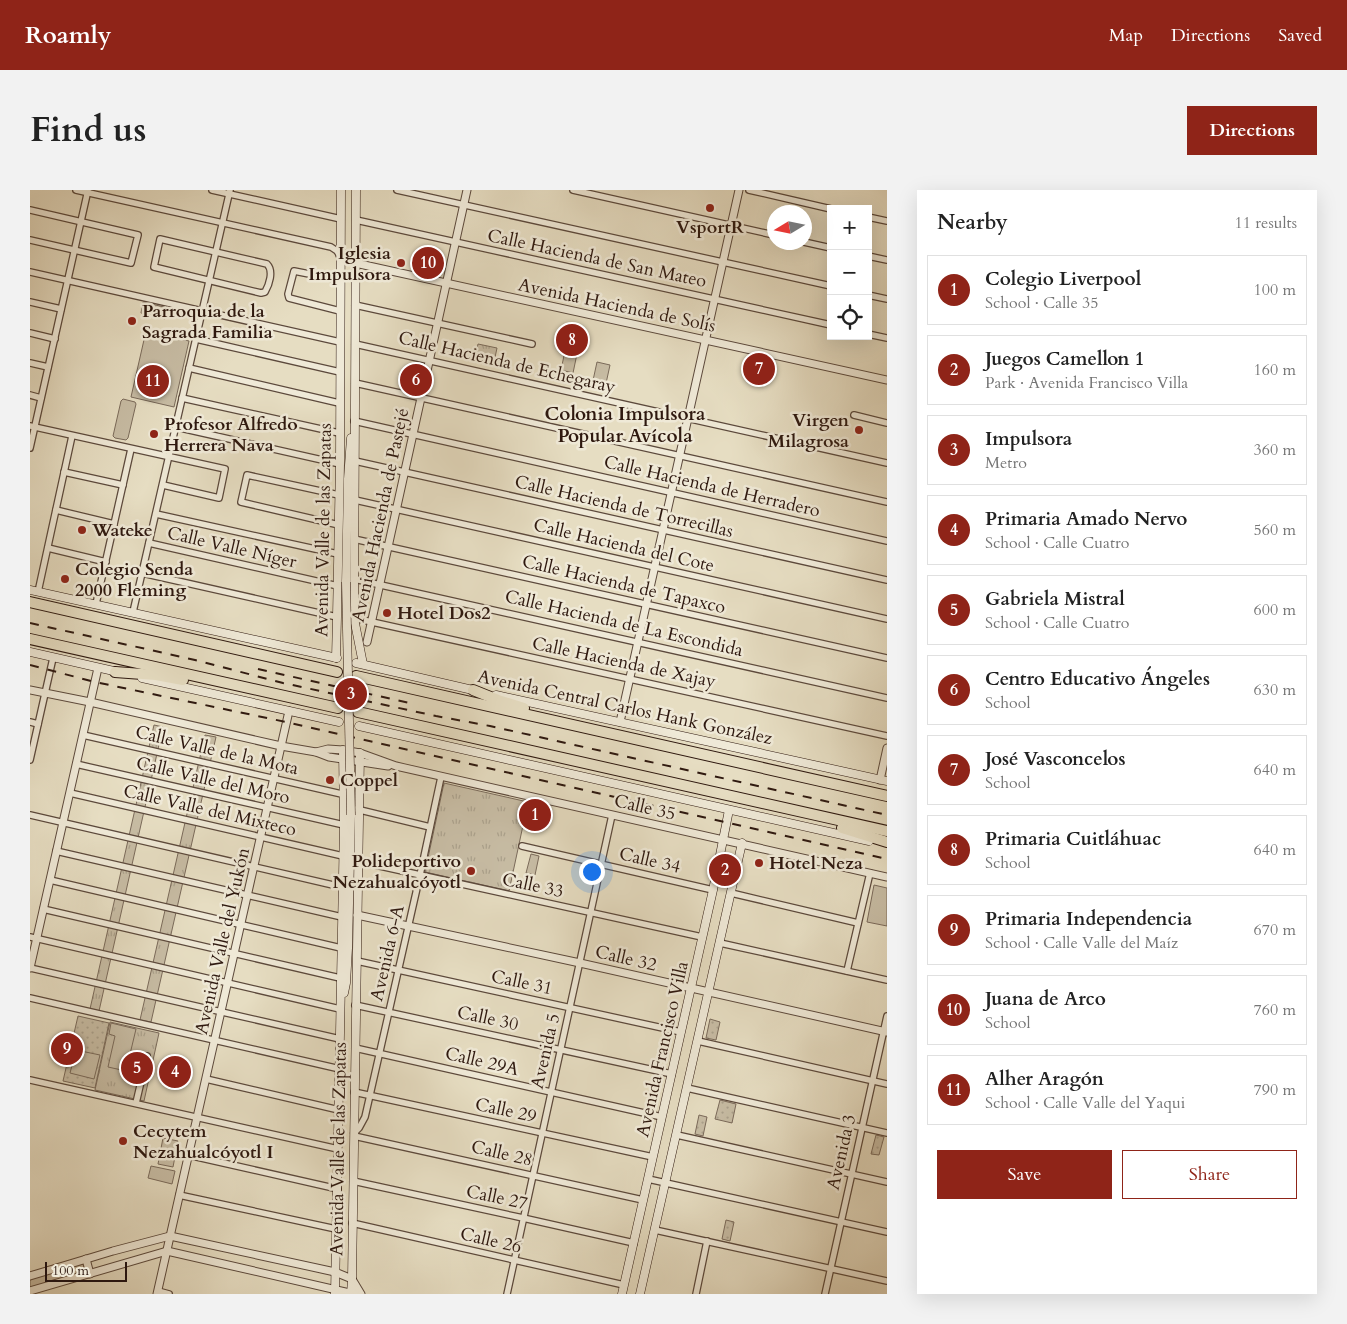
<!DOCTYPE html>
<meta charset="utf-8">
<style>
:root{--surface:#fff;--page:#f2f2f2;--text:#222;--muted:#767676;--line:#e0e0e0;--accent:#8f2418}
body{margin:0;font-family:Cardo,serif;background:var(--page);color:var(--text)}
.controls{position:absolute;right:15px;top:15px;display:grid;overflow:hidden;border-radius:0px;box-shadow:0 5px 20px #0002}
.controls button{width:45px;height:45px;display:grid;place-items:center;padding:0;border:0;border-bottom:1px solid var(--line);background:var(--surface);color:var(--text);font:25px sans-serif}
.compass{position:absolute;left:737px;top:15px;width:45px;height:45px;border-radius:50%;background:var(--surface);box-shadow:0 5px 20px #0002;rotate:260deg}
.scale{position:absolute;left:15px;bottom:12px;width:82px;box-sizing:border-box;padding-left:5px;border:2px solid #2e180f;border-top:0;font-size:14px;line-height:18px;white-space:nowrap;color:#2e180f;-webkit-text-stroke:4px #efe9d7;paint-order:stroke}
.you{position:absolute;left:561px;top:681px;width:18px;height:18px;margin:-12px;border:4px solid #fff;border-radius:50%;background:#1a73e8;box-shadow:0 0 0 8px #1a73e833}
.badge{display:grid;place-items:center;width:32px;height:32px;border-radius:50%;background:var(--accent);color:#fff;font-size:16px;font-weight:700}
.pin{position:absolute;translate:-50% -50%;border:2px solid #fff;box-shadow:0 1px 5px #0006}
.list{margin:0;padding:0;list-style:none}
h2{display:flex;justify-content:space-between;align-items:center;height:65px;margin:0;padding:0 20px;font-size:21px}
h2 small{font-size:16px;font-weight:400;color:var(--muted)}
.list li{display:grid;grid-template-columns:32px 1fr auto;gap:15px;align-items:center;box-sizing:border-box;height:70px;margin:0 10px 10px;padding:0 10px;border:1px solid var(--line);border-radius:0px}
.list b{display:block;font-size:19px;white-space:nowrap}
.list p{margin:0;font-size:16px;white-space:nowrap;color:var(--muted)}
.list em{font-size:16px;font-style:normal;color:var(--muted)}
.actions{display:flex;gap:10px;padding:15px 20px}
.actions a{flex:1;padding:11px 0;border:1px solid var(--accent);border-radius:0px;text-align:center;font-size:18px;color:var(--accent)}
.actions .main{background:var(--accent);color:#fff}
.icon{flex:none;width:28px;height:28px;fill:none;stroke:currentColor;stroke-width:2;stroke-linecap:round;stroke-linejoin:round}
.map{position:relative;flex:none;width:857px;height:1104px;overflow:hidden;border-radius:0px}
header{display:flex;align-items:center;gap:30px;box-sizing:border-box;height:70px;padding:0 25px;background:var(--accent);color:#fff}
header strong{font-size:24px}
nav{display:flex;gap:28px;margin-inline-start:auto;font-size:18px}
.intro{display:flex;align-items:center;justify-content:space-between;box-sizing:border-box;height:120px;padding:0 30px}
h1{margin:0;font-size:35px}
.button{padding:12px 22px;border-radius:0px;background:var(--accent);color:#fff;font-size:18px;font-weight:700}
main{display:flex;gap:30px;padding:0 30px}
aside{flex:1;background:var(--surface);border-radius:0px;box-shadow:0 5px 20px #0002}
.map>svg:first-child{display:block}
.grass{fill:url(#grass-dots);stroke:#7a6a5a}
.park{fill:url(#park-tufts);stroke:#7a6a5a}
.pitch{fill:#c7bca4;stroke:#7a6a5a}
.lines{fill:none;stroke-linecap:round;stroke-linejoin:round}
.minor-casing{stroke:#5c493c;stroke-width:8}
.tertiary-casing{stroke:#5c493c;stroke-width:9}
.secondary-casing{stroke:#2e180f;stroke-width:9}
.motorway-casing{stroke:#2e180f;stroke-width:12}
.minor{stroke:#efe9d7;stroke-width:5.5}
.tertiary{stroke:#efe9d7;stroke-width:7}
.secondary{stroke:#efe9d7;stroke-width:8}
.motorway{stroke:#e6ddc2;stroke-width:10}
.rail{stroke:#2e180f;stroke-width:2;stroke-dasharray:9 9;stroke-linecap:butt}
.secondary-bridge-casing{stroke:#2e180f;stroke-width:9;stroke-linecap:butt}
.secondary-bridge{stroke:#efe9d7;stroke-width:8}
.poi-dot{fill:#8f2418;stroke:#efe9d7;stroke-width:2}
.labels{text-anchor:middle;stroke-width:5;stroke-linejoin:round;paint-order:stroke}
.poi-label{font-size:18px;font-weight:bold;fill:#2e180f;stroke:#efe9d7;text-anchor:start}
.street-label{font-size:18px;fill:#2e180f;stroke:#efe9d7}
.neighbourhood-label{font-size:19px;font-weight:bold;fill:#2e180f;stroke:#efe9d7}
</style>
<header>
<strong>Roamly</strong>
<nav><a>Map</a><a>Directions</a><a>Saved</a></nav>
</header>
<div class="intro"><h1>Find us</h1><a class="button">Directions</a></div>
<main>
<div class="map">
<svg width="857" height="1104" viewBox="0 0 857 1104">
<defs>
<pattern id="grass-dots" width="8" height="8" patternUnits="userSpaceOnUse" patternTransform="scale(1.25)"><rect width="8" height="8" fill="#c7bca4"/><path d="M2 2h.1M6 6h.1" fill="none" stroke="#aba18c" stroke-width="1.8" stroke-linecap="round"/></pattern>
<pattern id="park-tufts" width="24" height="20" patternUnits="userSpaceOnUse" patternTransform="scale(1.25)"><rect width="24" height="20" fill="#c7bca4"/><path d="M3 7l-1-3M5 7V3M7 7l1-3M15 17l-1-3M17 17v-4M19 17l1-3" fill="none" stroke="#aba18c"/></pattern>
</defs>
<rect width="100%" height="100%" fill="#e6ddc2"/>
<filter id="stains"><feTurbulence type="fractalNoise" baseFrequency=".004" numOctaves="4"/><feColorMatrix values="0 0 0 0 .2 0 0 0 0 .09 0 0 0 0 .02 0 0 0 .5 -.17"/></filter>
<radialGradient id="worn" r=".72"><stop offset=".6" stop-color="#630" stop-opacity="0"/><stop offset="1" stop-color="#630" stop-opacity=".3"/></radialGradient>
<!-- grass -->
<g class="grass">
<polygon points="48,826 79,833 65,898 33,891"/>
<polygon points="680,829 690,832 686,850 676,848"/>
<polygon points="690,910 706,914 702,933 685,929"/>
<polygon points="669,925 677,927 673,946 665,944"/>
<polygon points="846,945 854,947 849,965 841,964"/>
<polygon points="696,1030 704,1032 700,1051 692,1049"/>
</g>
<!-- park -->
<g class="park">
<polygon points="448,154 467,158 464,172 445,168"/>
<polygon points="124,535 133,537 69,821 60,819"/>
<polygon points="175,545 186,547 121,832 110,830"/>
<polygon points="414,593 498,612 479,701 395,682"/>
<polygon points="80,832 129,843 114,911 65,900"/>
<polygon points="53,1074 55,1081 0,1098 0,1089"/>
</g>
<!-- pitch -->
<g class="pitch">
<polygon points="113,112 138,118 135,129 111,123"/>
<polygon points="116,141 159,151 144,217 101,207"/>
<polygon points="536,156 548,159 543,183 531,180"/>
<polygon points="567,172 580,175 575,198 562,195"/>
<polygon points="93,209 105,212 106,214 98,248 96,250 85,248 83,246 91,211"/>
<polygon points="501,664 509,666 505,685 496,683"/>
<polygon points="844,695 857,698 857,736 837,732"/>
<polygon points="81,833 106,839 96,881 78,877 85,846 79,844"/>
<polygon points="46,860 70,865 64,889 40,883"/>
<polygon points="133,948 148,951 143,977 128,974"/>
<polygon points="121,976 145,981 142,994 118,988"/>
</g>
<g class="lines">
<defs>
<g id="minor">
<polyline points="46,0 301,57 307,61 310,66"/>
<polyline points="182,0 311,29"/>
<polyline points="367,0 801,96"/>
<polyline points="543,0 744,45"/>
<polyline points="719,0 801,19"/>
<polyline points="0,20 108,45 101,73 0,50"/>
<polyline points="838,27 857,31"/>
<polyline points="326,30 801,135"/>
<path d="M130 49 237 74C244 81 239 95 235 102L231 103 124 77Z"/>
<polyline points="774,52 801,58"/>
<polyline points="838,66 857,70"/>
<polyline points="0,82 310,152"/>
<polyline points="838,105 857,109"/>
<polyline points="0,112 31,119"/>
<polyline points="325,115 502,154"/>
<polyline points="310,121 259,108 258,104 264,81 310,90"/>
<polyline points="0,143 25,149"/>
<polyline points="838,144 857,148"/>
<polyline points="166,149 310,182"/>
<polyline points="325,154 857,273"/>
<polyline points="0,173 18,177"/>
<polyline points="159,178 309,213"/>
<polyline points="325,193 857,312"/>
<polyline points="0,205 11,208"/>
<polyline points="152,208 309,243"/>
<polyline points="824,225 857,233"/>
<polyline points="324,231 857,351"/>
<polyline points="0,236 195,279 189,308 133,295"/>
<polyline points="146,237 310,274"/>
<polyline points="0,258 58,0"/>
<polyline points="325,271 857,390"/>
<polyline points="34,282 93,295"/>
<polyline points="325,310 857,429"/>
<polyline points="26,320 84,334"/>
<polyline points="126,324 308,364"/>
<polyline points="309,335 211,312 217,285 309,305"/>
<polyline points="324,349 857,468"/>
<polyline points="119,353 308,396"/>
<polyline points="18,358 76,372"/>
<polyline points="112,383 307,427"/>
<polyline points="324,389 857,508"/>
<polyline points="8,402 42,246"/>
<polyline points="66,414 101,259"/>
<polyline points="103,422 200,0"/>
<polyline points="324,428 857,546"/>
<polyline points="0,532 8,534"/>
<polyline points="53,545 316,605"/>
<polyline points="0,570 23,468"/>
<polyline points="46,574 314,635"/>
<polyline points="40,603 313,666"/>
<polyline points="326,619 400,637"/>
<polyline points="0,625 303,695 313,696"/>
<polyline points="492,656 683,700"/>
<polyline points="26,661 312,727"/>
<polyline points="327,671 672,747"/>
<polyline points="20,690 311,758"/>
<polyline points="701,703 828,733"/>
<polyline points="13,719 310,788"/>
<polyline points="0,747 310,819"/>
<polyline points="690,753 857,790"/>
<polyline points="327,771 651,842"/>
<polyline points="0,778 310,849"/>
<polyline points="817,781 840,683"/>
<polyline points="0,808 310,879"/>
<polyline points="325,815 642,884"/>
<polyline points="668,851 857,894"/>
<polyline points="325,858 632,927"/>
<polyline points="176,889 309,920"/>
<polyline points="0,890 308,959"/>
<polyline points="657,898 857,943"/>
<polyline points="324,902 623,967"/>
<polyline points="106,913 117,866"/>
<polyline points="324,943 329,938 335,927 390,685 411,587"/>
<polyline points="647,945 857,992"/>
<polyline points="324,946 613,1010"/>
<polyline points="158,965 308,999"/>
<polyline points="618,989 857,1042"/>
<polyline points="323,991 493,1028 604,1053"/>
<polyline points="149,1005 306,1039"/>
<polyline points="322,1033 594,1095"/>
<polyline points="625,1040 857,1091"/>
<polyline points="128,1101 139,1104"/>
<polyline points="477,1104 582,625"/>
<polyline points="666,1104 677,1051"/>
<polyline points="795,1104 857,826"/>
</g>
<g id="tertiary">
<polyline points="310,66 325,73 857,190"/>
<polyline points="337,452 437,0"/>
<polyline points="0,500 60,512 251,556 286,562 299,567 358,576"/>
<polyline points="590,532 709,0"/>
<polyline points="286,562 298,559 313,560 330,563 366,576 857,687"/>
<polyline points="850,590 857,558"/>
<polyline points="327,725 550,773 857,842"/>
<polyline points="0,778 68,478"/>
<polyline points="56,1069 60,1084"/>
<polyline points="0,1086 83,1061 140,1046 305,1082 322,1089 331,1104"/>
<polyline points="0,1101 137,1061 324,1104"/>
<polyline points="127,1104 259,521"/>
</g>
<g id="secondary">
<polyline points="326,0 324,428 333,474"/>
<polyline points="316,392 318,289 321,248"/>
<polyline points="0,400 307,468"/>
<polyline points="0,462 88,482"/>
<polyline points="306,468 307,427 310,274 311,0"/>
<polyline points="326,473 447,501"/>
<polyline points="112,488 309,532"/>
<polyline points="466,505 857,591"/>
<polyline points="329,536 839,651"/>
<polyline points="314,803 316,793 318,758 321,625"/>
<polyline points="305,1104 314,635 313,560"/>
<polyline points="321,1104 322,1089 330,563"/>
<polyline points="592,1104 683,700 699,620"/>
<polyline points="610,1104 712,653"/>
</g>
<g id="motorway">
<polyline points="0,412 307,482"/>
<polyline points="0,449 308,518"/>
<polyline points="85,482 126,485 153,490"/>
<polyline points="326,486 857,606"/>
<polyline points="443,500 468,510 494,518"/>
<polyline points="328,522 857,641"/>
<polyline points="812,638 857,652"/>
</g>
</defs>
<!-- minor casing -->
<use href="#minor" class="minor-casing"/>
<!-- tertiary casing -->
<use href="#tertiary" class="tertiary-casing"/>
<!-- secondary casing -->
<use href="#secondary" class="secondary-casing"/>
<!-- motorway casing -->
<use href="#motorway" class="motorway-casing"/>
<!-- minor -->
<use href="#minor" class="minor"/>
<!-- tertiary -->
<use href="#tertiary" class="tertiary"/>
<!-- secondary -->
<use href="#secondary" class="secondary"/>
<!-- motorway -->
<use href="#motorway" class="motorway"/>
<!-- rail -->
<g class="rail">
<polyline points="0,433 165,470 253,493 406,526 460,536 857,625"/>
<polyline points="0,475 65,492 256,532 857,669"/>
<polyline points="228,479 384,514"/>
</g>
<defs>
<polyline id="secondary-bridge" points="316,392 321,625"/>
</defs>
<!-- secondary-bridge casing -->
<use href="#secondary-bridge" class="secondary-bridge-casing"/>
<!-- secondary-bridge -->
<use href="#secondary-bridge" class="secondary-bridge"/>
</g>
<!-- markers -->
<g class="poi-dot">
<circle cx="680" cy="18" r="5"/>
<circle cx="371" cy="73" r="5"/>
<circle cx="102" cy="131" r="5"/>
<circle cx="829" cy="240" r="5"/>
<circle cx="124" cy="244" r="5"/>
<circle cx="52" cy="340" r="5"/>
<circle cx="35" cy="389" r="5"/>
<circle cx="357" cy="423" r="5"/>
<circle cx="300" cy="590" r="5"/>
<circle cx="729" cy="673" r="5"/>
<circle cx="441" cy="681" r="5"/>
<circle cx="93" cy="951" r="5"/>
</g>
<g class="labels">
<!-- poi labels -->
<g class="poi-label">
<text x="680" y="43" text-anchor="middle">VsportR</text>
<text x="361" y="69" text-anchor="end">Iglesia<tspan x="361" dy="21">Impulsora</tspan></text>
<text x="112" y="127">Parroquia de la<tspan x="112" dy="21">Sagrada Familia</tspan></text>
<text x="819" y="236" text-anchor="end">Virgen<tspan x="819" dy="21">Milagrosa</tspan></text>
<text x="134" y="240">Profesor Alfredo<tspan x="134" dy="21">Herrera Nava</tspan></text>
<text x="62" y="346">Wateke</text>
<text x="45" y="385">Colegio Senda<tspan x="45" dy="21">2000 Fleming</tspan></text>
<text x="367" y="429">Hotel Dos2</text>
<text x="310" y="596">Coppel</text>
<text x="431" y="677" text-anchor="end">Polideportivo<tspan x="431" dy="21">Nezahualcóyotl</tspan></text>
<text x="739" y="679">Hotel Neza</text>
<text x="103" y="947">Cecytem<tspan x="103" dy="21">Nezahualcóyotl I</tspan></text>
</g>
<!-- street labels -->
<g class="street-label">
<text transform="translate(567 68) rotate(12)" y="6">Calle Hacienda de San Mateo</text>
<text transform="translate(587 115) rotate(12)" y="6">Avenida Hacienda de Solís</text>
<text transform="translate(477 172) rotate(13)" y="6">Calle Hacienda de Echegaray</text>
<text transform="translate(682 296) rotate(13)" y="6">Calle Hacienda de Herradero</text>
<text transform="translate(594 316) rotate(13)" y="6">Calle Hacienda de Torrecillas</text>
<text transform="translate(350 325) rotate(-78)" y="6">Avenida Hacienda de Pastejé</text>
<text transform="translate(293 340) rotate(-89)" y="6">Avenida Valle de las Zapatas</text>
<text transform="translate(594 355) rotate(13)" y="6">Calle Hacienda del Cote</text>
<text transform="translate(202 357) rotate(13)" y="6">Calle Valle Níger</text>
<text transform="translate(594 394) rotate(13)" y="6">Calle Hacienda de Tapaxco</text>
<text transform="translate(594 433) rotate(13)" y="6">Calle Hacienda de La Escondida</text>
<text transform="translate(594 472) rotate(12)" y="6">Calle Hacienda de Xajay</text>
<text transform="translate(595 517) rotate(12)" y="6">Avenida Central Carlos Hank González</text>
<text transform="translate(187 560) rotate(13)" y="6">Calle Valle de la Mota</text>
<text transform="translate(183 590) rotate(13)" y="6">Calle Valle del Moro</text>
<text transform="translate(615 617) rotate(13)" y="6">Calle 35</text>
<text transform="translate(180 620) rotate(13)" y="6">Calle Valle del Mixteco</text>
<text transform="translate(620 670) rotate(13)" y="6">Calle 34</text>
<text transform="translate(503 695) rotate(12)" y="6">Calle 33</text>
<text transform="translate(192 751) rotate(-77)" y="6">Avenida Valle del Yukón</text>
<text transform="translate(357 763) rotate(-77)" y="6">Avenida 6-A</text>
<text transform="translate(596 768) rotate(13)" y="6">Calle 32</text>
<text transform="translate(492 792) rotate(12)" y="6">Calle 31</text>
<text transform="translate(458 828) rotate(12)" y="6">Calle 30</text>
<text transform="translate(632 859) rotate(-77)" y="6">Avenida Francisco Villa</text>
<text transform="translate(515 861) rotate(-77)" y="6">Avenida 5</text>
<text transform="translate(452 871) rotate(13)" y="6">Calle 29A</text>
<text transform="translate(476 920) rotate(12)" y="6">Calle 29</text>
<text transform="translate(308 959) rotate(-89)" y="6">Avenida Valle de las Zapatas</text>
<text transform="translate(811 962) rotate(-77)" y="6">Avenida 3</text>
<text transform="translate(472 963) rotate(13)" y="6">Calle 28</text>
<text transform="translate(467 1007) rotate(12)" y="6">Calle 27</text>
<text transform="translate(461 1050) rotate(13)" y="6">Calle 26</text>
</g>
<!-- neighbourhood labels -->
<g class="neighbourhood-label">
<text x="595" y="230">Colonia Impulsora<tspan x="595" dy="22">Popular Avícola</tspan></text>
</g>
</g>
<rect width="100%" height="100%" filter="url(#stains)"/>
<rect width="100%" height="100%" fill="url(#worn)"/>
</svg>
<div class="controls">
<button>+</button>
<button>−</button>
<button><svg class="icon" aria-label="locate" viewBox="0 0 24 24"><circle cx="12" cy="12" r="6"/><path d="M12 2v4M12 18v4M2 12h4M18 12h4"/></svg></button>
</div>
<svg class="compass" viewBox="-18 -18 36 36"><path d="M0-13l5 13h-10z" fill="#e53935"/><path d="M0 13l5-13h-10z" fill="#767676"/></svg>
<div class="scale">100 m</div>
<div class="you"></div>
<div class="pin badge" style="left:505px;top:625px">1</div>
<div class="pin badge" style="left:695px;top:680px">2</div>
<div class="pin badge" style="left:321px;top:504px">3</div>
<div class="pin badge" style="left:145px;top:882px">4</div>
<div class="pin badge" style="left:107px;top:878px">5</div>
<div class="pin badge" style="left:386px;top:190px">6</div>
<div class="pin badge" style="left:729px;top:179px">7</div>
<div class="pin badge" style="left:542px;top:150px">8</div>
<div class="pin badge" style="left:37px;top:859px">9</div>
<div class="pin badge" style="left:398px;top:73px">10</div>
<div class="pin badge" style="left:123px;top:191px">11</div>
</div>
<aside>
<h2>Nearby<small>11 results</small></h2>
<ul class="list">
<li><span class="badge">1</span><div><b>Colegio Liverpool</b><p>School · Calle 35</p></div><em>100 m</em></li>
<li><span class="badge">2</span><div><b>Juegos Camellon 1</b><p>Park · Avenida Francisco Villa</p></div><em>160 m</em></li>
<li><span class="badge">3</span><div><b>Impulsora</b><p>Metro</p></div><em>360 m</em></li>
<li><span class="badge">4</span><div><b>Primaria Amado Nervo</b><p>School · Calle Cuatro</p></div><em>560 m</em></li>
<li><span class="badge">5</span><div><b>Gabriela Mistral</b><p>School · Calle Cuatro</p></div><em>600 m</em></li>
<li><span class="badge">6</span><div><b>Centro Educativo Ángeles</b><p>School</p></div><em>630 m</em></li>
<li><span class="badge">7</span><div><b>José Vasconcelos</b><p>School</p></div><em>640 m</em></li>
<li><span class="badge">8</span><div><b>Primaria Cuitláhuac</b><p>School</p></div><em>640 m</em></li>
<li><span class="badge">9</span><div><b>Primaria Independencia</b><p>School · Calle Valle del Maíz</p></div><em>670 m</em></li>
<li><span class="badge">10</span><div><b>Juana de Arco</b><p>School</p></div><em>760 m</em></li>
<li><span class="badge">11</span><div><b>Alher Aragón</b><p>School · Calle Valle del Yaqui</p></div><em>790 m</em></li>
</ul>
<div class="actions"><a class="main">Save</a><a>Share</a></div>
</aside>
</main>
